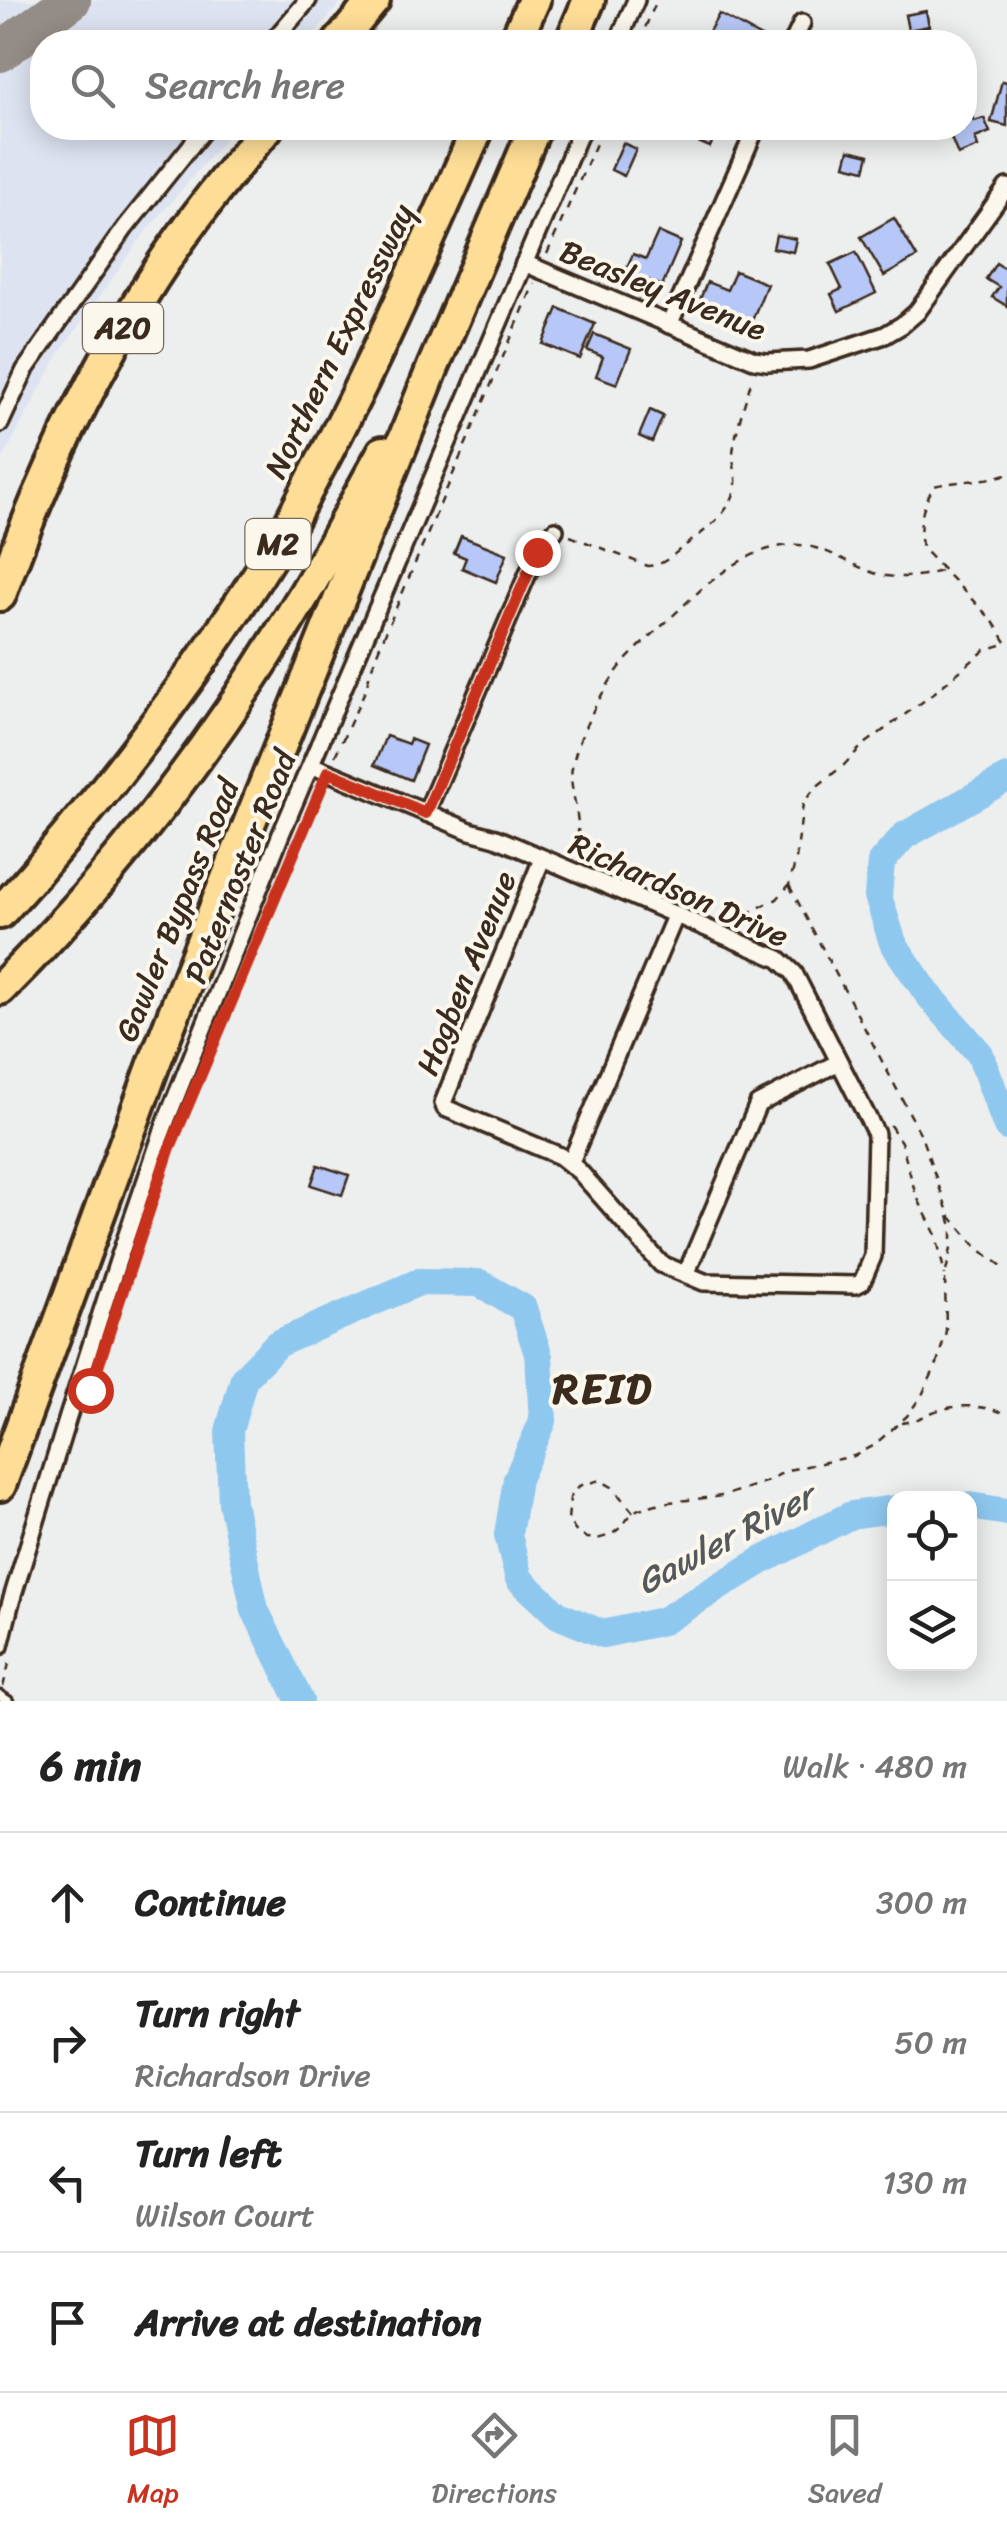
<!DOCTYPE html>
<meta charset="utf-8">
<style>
:root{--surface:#fff;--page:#f6f6f6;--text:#222;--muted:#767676;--line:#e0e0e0;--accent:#c8321e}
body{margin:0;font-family:Sriracha,sans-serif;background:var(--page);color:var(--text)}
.controls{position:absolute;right:30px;bottom:30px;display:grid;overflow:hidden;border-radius:20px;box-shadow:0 5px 25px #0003}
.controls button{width:90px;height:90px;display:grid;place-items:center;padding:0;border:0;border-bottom:2px solid var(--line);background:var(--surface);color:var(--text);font:50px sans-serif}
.stop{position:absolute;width:30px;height:30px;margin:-22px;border:8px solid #c8321e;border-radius:50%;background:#fff}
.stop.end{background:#c8321e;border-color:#fff;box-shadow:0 2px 10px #0008}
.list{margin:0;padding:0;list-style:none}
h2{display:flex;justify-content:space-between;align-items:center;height:130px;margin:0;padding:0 40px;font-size:42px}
h2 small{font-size:32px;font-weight:400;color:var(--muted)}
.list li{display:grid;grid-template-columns:65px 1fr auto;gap:30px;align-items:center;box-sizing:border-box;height:140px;padding:0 40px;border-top:2px solid var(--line)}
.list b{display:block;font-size:38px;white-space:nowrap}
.list p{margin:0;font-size:32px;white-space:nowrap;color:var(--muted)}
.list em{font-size:32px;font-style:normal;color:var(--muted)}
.icon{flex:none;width:55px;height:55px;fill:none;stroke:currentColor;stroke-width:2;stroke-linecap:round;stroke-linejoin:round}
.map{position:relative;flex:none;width:1007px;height:1701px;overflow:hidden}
.search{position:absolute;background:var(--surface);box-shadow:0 5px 25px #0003;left:30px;right:30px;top:30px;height:110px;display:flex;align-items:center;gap:25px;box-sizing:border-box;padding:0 35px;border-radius:40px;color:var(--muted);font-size:38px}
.sheet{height:690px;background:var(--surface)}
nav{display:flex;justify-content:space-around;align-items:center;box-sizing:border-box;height:140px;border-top:2px solid var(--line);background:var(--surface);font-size:28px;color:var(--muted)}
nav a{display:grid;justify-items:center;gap:5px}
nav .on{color:var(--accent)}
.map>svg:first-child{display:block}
.built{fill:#dde3f1}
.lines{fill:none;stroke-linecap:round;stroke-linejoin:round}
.river{stroke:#8fc8ee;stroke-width:28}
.taxiway{stroke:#948c86;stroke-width:40}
.building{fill:#b7c8f8;stroke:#3b2a1e;stroke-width:2.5}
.lane-casing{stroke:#3b2a1e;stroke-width:15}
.street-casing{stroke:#3b2a1e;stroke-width:22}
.highway-casing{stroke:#3b2a1e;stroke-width:38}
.path{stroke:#3b2a1e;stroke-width:2.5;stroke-dasharray:8 8;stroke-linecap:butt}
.lane{stroke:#fbf7ec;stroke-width:8}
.street{stroke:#fbf7ec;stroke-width:15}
.highway{stroke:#fedd96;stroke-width:30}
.route{stroke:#c8321e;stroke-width:12}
.labels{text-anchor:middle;stroke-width:8;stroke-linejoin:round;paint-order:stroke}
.shield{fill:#fbf7ec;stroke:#75685c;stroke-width:2.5}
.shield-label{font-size:30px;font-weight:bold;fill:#3b2a1e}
.street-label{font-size:32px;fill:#3b2a1e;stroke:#fbf7ec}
.water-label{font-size:35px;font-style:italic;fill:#54595c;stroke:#fbf7ec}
.district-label{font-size:42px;font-weight:bold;letter-spacing:2.5px;fill:#3b2a1e;stroke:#fbf7ec}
</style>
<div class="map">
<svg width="1007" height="1701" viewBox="0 0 1007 1701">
<rect width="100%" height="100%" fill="#edeeee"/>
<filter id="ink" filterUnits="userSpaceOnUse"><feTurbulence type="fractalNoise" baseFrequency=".01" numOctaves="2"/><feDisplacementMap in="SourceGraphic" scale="20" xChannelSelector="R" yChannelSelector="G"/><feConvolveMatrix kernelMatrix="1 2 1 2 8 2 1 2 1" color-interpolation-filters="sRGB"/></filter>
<g filter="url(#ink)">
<!-- built -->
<polygon class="built" points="0,0 343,0 307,42 42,42 42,128 234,128 144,234 60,352 0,464"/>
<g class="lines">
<!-- river -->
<g class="river">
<polyline points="1007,778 904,836 881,862 878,896 893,943 927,993 980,1054 1007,1127"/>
<polyline points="970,1506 1007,1512"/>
<polyline points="300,1701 255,1610 232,1503 229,1431 244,1378 277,1344 419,1282 479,1283 523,1308 539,1357 543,1421 517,1479 508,1535 519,1579 558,1615 603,1634 663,1621 761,1561 851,1515 894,1509"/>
</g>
<!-- taxiway -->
<polyline class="taxiway" points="0,52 71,0"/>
</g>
<!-- building -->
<g class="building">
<polygon points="926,11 929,26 908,30 905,15"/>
<polygon points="719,14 761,37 758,42 703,42"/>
<polygon points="1002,81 1007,82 1007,126 991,122"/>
<polygon points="968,106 974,121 984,118 990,132 975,138 978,147 958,155 947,128 964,128 964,108"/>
<polygon points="681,128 718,128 710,147 682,135 685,129"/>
<polygon points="623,143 636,149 624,176 611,170"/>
<polygon points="849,150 869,155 865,170 845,165"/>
<polygon points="894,218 917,257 884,276 861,237"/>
<polygon points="658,232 681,242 662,286 625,271 633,254 646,259"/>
<polygon points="776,235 796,239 793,252 773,248"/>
<polygon points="856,252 876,293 839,311 831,294 842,289 830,264"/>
<polygon points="996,263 1007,270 1007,306 992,297 999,287 986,279"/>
<polygon points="735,271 767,284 751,323 699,302 707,282 727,290"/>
<polygon points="558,308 595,324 580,359 543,344"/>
<polygon points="594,334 631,349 617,384 596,376 603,357 587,350"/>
<polygon points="650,410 663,416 652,442 639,436"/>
<polygon points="461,536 507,554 496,582 462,568 466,558 454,553"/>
<polygon points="386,736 408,744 410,739 425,745 411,780 374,765"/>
<polygon points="318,1165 349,1175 342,1195 311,1185"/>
</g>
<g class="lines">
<defs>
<polyline id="lane" points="0,1696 8,1701"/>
<g id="street">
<polyline points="272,42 308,0"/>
<polyline points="618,42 636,0"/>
<polyline points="793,42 802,23"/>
<polyline points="524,263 754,360 767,362 809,360 885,335 902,325 917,312 1007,187"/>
<polyline points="669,325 756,128"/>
<polyline points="0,424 25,370 125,228 205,128"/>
<polyline points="311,765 470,831 496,838 779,959 794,973 876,1134 873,1256 862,1282 856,1285 704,1282 661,1264 579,1171 560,1156 445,1108 443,1103 542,859"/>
<polyline points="426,813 537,552 555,530"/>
<polyline points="570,1164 676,914"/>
<polyline points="686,1274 758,1104 839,1062"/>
<polyline points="0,1646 10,1605 68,1417 118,1261 167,1119 281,834 582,128"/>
</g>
<g id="highway">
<polyline points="339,42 374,0"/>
<polyline points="515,42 534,0"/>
<polyline points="571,42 589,0"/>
<path d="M0 595C37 490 85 389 144 293 180 234 223 180 267 128"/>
<path d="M0 913C103 799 197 675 278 544 292 521 304 495 317 471 377 359 427 243 478 128"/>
<path d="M0 989C116 873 218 739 302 598 331 551 356 500 383 452"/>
<polyline points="0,1485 154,1064 216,906 433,367 535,128"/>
</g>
</defs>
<!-- lane casing -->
<use href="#lane" class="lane-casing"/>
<!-- street casing -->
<use href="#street" class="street-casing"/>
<!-- highway casing -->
<use href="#highway" class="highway-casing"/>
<!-- path -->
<g class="path">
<polyline points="639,42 657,0"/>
<polyline points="547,254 603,128"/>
<path d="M570 536 648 566C664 565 670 557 682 548 703 532 734 512 736 483 737 473 732 463 733 452 737 425 745 402 753 376"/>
<path d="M1006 642 992 620 923 549C917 527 922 506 934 486 958 480 983 482 1007 474"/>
<polyline points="335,756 364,693 376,655 534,284"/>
<path d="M577 853C578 840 579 828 577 815 575 798 568 780 573 763 580 731 604 686 625 661 637 648 651 636 664 624 699 591 739 549 791 545 822 543 849 565 877 574 899 580 923 576 945 570"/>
<polyline points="731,921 777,899 789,885 796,860 803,803 816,787 844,765 862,746 929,697 985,650 1007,643"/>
<polyline points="256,940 323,786"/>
<polyline points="890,1125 901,1142 916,1195 936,1235 945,1275"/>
<polyline points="950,1216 978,1248 1007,1270"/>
<path d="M901 1423C913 1422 922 1417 933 1412 959 1403 981 1405 1007 1414"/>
<polyline points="633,1512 612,1487 600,1480 579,1486 570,1498 568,1520 577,1533 587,1538 597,1539 611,1535 621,1527 633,1512 639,1509 660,1503 723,1496 765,1482 788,1470 854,1456 873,1446 907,1416 922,1395 937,1364 946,1331 945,1277 952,1243 952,1226 946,1206 920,1133 789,885"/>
<polyline points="3,1687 11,1656"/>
</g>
<!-- lane -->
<use href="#lane" class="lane"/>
<!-- street -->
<use href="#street" class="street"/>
<!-- highway -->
<use href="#highway" class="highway"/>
</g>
</g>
<g class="lines" filter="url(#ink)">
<!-- route -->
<polyline class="route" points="90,1390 169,1150 328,772 426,813 537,552"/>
</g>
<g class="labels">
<!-- shield labels -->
<g class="shield">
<rect x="83" y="303" width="80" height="50" rx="8"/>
<rect x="245.5" y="519" width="65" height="50" rx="8"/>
</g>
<g class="shield-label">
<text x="123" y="338">A20</text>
<text x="278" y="554">M2</text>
</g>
<!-- street labels -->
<g class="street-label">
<text transform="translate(663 290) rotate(22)" y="11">Beasley Avenue</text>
<text transform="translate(339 341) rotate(-64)" y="11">Northern Expressway</text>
<text transform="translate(240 867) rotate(-68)" y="11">Paternoster Road</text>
<text transform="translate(679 890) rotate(24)" y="11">Richardson Drive</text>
<text transform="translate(177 910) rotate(-68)" y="11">Gawler Bypass Road</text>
<text transform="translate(466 973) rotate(-68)" y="11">Hogben Avenue</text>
</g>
<!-- water labels -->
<g class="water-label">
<text transform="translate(725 1539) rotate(-28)" y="12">Gawler River</text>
</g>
<!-- district labels -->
<g class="district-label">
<text x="603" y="1403">REID</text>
</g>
</g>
</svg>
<div class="controls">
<button><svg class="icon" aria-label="locate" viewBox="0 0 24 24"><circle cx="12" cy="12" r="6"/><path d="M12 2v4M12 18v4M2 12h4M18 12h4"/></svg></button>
<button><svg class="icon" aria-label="layers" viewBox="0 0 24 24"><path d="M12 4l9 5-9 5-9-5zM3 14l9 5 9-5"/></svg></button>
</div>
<div class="stop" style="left:90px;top:1390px"></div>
<div class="stop end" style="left:537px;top:552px"></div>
<div class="search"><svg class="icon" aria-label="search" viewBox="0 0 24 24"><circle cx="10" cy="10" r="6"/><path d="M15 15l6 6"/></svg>Search here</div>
</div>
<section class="sheet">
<h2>6 min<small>Walk · 480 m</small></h2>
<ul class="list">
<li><svg class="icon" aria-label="ahead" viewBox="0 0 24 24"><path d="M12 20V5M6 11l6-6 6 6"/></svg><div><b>Continue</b></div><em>300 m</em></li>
<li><svg class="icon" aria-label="right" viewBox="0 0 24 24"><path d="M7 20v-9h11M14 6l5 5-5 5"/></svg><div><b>Turn right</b><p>Richardson Drive</p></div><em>50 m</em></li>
<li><svg class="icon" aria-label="left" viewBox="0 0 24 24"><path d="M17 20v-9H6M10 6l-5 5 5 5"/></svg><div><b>Turn left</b><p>Wilson Court</p></div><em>130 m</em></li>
<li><svg class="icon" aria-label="arrive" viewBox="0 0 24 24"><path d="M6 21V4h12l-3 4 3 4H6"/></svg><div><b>Arrive at destination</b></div></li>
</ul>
</section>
<nav>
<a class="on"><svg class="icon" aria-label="map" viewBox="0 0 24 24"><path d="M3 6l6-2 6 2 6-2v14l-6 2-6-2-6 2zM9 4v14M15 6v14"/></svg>Map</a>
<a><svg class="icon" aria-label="directions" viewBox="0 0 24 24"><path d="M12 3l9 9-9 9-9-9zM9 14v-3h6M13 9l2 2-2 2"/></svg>Directions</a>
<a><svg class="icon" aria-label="saved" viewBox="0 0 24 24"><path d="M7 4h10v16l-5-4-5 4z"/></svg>Saved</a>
</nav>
